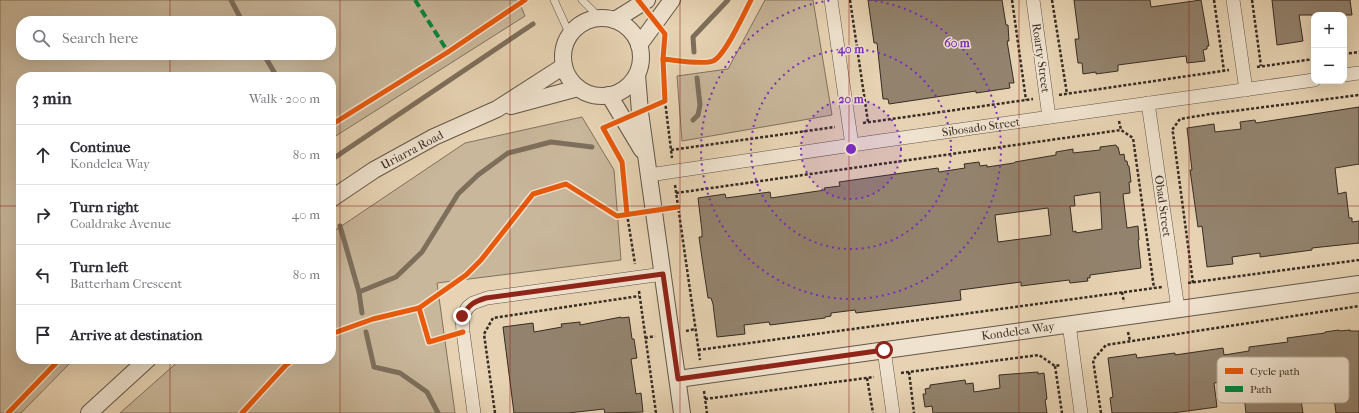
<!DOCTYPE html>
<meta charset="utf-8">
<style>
:root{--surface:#fff;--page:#f7f7f7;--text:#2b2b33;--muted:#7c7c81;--line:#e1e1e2}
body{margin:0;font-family:"IM FELL French Canon",serif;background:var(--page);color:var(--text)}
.controls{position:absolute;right:12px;top:12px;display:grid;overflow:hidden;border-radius:8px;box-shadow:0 4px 16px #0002}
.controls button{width:36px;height:36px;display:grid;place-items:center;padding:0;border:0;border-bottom:1px solid var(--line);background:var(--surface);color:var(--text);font:20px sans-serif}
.stop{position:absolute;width:12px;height:12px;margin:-9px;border:3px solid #8f2418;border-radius:50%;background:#fff}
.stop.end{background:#8f2418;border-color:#fff;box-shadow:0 1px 4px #0008}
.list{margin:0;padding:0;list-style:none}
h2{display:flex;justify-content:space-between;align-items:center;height:52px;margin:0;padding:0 16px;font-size:17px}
h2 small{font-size:13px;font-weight:400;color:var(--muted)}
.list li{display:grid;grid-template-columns:26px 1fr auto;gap:12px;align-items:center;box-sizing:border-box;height:60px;padding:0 16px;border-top:1px solid var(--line)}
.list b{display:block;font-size:15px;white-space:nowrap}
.list p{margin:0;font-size:13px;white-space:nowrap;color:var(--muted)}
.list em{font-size:13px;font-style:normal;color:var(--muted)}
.icon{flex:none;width:22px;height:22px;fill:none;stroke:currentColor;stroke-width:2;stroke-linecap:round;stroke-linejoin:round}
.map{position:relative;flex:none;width:1359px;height:413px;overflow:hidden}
.search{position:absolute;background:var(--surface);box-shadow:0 4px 16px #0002;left:16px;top:16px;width:320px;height:44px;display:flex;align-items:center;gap:10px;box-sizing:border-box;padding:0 14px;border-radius:16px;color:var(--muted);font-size:15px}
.panel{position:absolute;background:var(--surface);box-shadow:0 4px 16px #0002;left:16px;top:72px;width:320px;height:292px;border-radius:16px}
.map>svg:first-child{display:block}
.green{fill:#c9b79b;stroke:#807260;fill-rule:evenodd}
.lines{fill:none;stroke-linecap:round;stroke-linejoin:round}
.stream{stroke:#7d6f5c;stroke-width:5}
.building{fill:#93836e;stroke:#372d24;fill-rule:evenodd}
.service-casing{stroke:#635648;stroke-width:8}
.minor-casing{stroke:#635648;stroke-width:14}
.tertiary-casing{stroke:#635648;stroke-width:18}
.path{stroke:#372d24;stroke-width:2.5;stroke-dasharray:3 2;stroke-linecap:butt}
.service{stroke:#efe2ce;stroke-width:7}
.minor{stroke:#efe2ce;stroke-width:13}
.tertiary{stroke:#efe2ce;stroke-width:16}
.quiet{stroke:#00873e;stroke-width:4;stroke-dasharray:8 4;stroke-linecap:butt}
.cycleway-casing{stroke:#efe2ce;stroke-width:8}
.cycleway{stroke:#e8590c;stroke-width:5}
.route{stroke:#8f2418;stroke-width:5}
.grid{fill:none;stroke:#8f2418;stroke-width:1;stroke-opacity:0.55}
.ring{fill:none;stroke:#7b2cbf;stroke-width:2;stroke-dasharray:2 4}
.labels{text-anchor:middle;stroke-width:3;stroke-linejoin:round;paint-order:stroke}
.street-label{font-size:12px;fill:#372d24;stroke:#efe2ce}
.key{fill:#efe2ce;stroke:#b8ac9b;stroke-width:1}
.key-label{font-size:11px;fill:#372d24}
.centre{fill:#7b2cbf;stroke:#efe2ce;stroke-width:2}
.ring-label{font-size:12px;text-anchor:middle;font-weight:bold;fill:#7b2cbf;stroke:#efe2ce;stroke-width:3;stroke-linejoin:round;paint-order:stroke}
</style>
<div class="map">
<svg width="1359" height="413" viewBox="0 0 1359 413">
<rect width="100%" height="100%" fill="#e7d3b3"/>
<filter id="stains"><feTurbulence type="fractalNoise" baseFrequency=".005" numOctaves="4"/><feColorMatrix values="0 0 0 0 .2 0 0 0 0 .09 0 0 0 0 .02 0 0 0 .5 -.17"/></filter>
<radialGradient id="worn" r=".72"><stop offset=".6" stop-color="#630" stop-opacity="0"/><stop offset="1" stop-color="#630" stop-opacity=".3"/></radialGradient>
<!-- green -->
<g class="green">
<path d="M0 0H518L525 16 331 139V77H21V359H74L21 413H0ZM21 21H331V55H21Z"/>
<polygon points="765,0 813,0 832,115 682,141 677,76 728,69"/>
<polygon points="582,117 614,170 621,260 437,283 455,413 120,413 181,359 331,359 331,233 465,143"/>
</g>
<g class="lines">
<!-- stream -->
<g class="stream">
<polyline points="231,0 242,21"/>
<polyline points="694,52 693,37 728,0"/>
<polyline points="264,55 277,77"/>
<polyline points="693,120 698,115 700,105 697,78"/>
<polyline points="331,160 533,24"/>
<polyline points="340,226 359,292"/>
<polyline points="362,313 359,292 396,277 422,252 458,194 478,175 508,153 551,142 592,147"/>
<polyline points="366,332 374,367 400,373 427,392 438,413"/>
</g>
</g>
<!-- building -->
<g class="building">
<polygon points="868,0 1002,0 1006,25 1008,25 1009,41 1007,41 1014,83 1009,83 1010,88 976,93 976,91 889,104 888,99 883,99 877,43 874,43"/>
<polygon points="1074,0 1150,0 1151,7 1201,0 1209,46 1207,46 1207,49 1203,50 1205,61 1187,63 1186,56 1118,65 1118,71 1096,74 1096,72 1083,74 1082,63 1078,63 1076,48 1075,39 1079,39"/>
<polygon points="1272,0 1350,0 1352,15 1299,15 1303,41 1277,45"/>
<polygon points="1359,107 1359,164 1335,168 1338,194 1346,192 1349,218 1352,218 1352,222 1359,221 1359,243 1312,248 1312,250 1260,257 1260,253 1232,257 1233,264 1207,267 1202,226 1198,227 1190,170 1192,170 1187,128 1214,124 1215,132 1241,129 1240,122 1255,120 1256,123"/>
<path d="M1116 145 1117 147H1118L1120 155 1124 154 1125 161H1127L1128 166H1129L1131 182H1129L1130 193 1123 194 1127 228 1138 226 1139 240H1138L1141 268 1090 275V278H1087L1088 281 1070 283 1069 280 1021 286V282L960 290 961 300 856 313 855 310 831 313V316L825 317V318L770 325 769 322 744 325 745 334 717 337 713 304 711 298H708L703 265 699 237H702V231L698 198 725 194 726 198 770 192 771 198 825 190 824 188 840 186 839 182 938 168 939 172 965 168 964 164 979 162 980 166 987 165V167L1014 163 1015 162 1056 155V152L1073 149V153L1100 150V147ZM1100 192 1102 229 1076 233V231L1073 232 1070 206H1075L1074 196ZM1048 208 1051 235 998 242 995 215Z"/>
<polygon points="621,317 621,318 629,317 632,339 634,339 637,358 631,359 636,394 641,393 643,412 605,413 604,409 568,413 514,413 503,327 533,323 534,332 562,327 561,324 580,322 580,325"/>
<polygon points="1339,330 1339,331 1350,330 1350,331 1359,331 1359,413 1336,413 1330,369 1304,373 1305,380 1298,381 1303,413 1246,413 1242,379 1214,383 1217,407 1172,413 1112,413 1110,398 1113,397 1108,358 1136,354 1137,358 1175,353 1175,355 1223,348 1224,355 1249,351 1249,347 1288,342 1287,338 1325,333 1325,332"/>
<polygon points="1038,372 1038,374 1044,373 1047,399 1045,400 1047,413 933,413 932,406 925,407 923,394 926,394 925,389 930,388 930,385 965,380 966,384 973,383 974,392 1000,388 999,375"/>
</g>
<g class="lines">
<defs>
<g id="service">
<polyline points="554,0 570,35"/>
<polyline points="582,0 600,18"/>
</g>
<g id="minor">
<polyline points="831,0 852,145"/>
<polyline points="1033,0 1049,117"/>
<polyline points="1233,0 1246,90"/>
<polyline points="1344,75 1359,73"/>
<polyline points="1148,103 1178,309"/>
<polyline points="649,175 852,145 1314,80"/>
<polyline points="1069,324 1081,413"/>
<polyline points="884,350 893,413"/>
<polyline points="474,413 463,332 462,316 468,307 473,303 487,298 663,274"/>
</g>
<g id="tertiary">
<circle cx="602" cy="57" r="39"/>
<polyline points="615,20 647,0"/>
<polyline points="639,45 672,0"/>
<polyline points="637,75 640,112 682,413"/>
<polyline points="609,95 642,150"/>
<polyline points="511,106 578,88"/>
<polyline points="331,199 374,170 434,137 497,109 564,66"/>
<polyline points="678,379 1359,284"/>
<polyline points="89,413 148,359"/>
</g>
</defs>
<!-- service casing -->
<use href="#service" class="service-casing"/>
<!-- minor casing -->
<use href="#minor" class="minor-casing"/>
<!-- tertiary casing -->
<use href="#tertiary" class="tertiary-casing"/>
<!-- path -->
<g class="path">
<polyline points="850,0 868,122"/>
<polyline points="1012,0 1026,100"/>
<polyline points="1052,0 1067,94"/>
<polyline points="1214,0 1224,71"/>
<polyline points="1252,0 1261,66"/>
<polyline points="1344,54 1359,52"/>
<polyline points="1257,67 1314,59"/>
<polyline points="1059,95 1229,70"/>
<polyline points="665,101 672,158"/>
<polyline points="1119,121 1121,130"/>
<polyline points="863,123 1033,99"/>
<polyline points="671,150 835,127"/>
<polyline points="675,185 700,360"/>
<polyline points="676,193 1121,130 1133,138 1154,288"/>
<polyline points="627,214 635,264"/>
<polyline points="1188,283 1359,260"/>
<polyline points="1193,283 1173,133 1172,130 1180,119 1210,114 1359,95"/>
<polyline points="639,291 656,413"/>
<polyline points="1122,292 1124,302"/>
<polyline points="686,331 695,329"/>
<polyline points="1128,332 1130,341"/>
<polyline points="645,338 655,336"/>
<polyline points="698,350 1162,287"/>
<polyline points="1055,366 1062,413"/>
<polyline points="909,372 914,413"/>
<polyline points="901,373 1039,355 1055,366 1061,365"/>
<polyline points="867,378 873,413"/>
<polyline points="704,391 707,413"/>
<polyline points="705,399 874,377"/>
<polyline points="495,413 484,334 493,318 639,296"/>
<polyline points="1101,413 1093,360 1106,345 1359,306"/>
</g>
<!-- service -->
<use href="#service" class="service"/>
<!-- minor -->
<use href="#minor" class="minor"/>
<!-- tertiary -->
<use href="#tertiary" class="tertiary"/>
<!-- quiet -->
<polyline class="quiet" points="415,0 448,52"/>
<defs>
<g id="cycleway">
<polyline points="638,0 665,34 663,59"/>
<polyline points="331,125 448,52 525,0"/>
<path d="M627 214 622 162 603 128 665 101 663 59C675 60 703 65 713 61 725 56 744 13 751 0"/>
<polyline points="463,332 429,342 419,308 466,275 481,260 533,194 566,184 617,216 678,207"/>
<polyline points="331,334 373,319 419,308"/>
<polyline points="8,413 60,359"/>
<polyline points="242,413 286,365 294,359"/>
</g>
</defs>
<!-- cycleway casing -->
<use href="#cycleway" class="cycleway-casing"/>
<!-- cycleway -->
<use href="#cycleway" class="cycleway"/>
</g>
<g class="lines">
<!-- route -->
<path class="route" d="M462 316C470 304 473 302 486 298L663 274 678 379 884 350"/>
</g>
<!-- grid -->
<path class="grid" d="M170 0V21M340 0V413M510 0V413M680 0V413M849 0V413M1019 0V413M1189 0V413M170 55V77M0 206H21M331 206H1359M170 359V413"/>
<!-- distance rings -->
<circle cx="851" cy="149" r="50" fill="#7b2cbf" fill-opacity=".12"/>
<g class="ring">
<circle cx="851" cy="149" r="50"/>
<circle cx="851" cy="149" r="100"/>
<path d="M869 0A150 150 0 1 1 833 0"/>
</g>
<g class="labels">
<!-- street labels -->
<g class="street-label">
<text transform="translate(1041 58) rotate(82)" y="4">Roarty Street</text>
<text transform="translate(981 127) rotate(-8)" y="4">Sibosado Street</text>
<text transform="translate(412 150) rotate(-28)" y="4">Uriarra Road</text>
<text transform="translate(1163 206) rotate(82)" y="4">Obad Street</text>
<text transform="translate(1018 331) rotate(-8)" y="4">Kondelea Way</text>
</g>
</g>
<!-- legend -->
<rect x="1217" y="357" width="132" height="46" rx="6" class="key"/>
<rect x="1225" y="368" width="18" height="6" fill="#e8590c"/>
<rect x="1225" y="386" width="18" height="6" fill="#00873e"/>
<g class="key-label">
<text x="1250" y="375">Cycle path</text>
<text x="1250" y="393">Path</text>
</g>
<circle cx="851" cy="149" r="6" class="centre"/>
<g class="ring-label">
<text x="957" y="47">60 m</text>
<text x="851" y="53">40 m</text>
<text x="851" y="103">20 m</text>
</g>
<rect width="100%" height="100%" filter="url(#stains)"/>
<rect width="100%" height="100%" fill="url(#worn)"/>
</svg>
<div class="controls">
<button>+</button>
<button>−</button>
</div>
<div class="stop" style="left:884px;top:350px"></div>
<div class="stop end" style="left:462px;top:316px"></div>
<div class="search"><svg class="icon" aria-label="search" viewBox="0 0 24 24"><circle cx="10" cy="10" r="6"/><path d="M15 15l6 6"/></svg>Search here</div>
<section class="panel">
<h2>3 min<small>Walk · 200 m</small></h2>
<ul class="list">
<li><svg class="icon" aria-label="ahead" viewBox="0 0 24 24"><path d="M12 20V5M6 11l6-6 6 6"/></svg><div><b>Continue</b><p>Kondelea Way</p></div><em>80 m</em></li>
<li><svg class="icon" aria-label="right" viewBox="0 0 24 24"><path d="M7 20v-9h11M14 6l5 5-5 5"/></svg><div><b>Turn right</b><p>Coaldrake Avenue</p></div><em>40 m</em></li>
<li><svg class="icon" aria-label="left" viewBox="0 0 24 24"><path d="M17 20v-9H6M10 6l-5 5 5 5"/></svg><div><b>Turn left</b><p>Batterham Crescent</p></div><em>80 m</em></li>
<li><svg class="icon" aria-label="arrive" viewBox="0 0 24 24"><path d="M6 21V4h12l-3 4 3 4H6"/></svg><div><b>Arrive at destination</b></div></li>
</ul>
</section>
</div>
